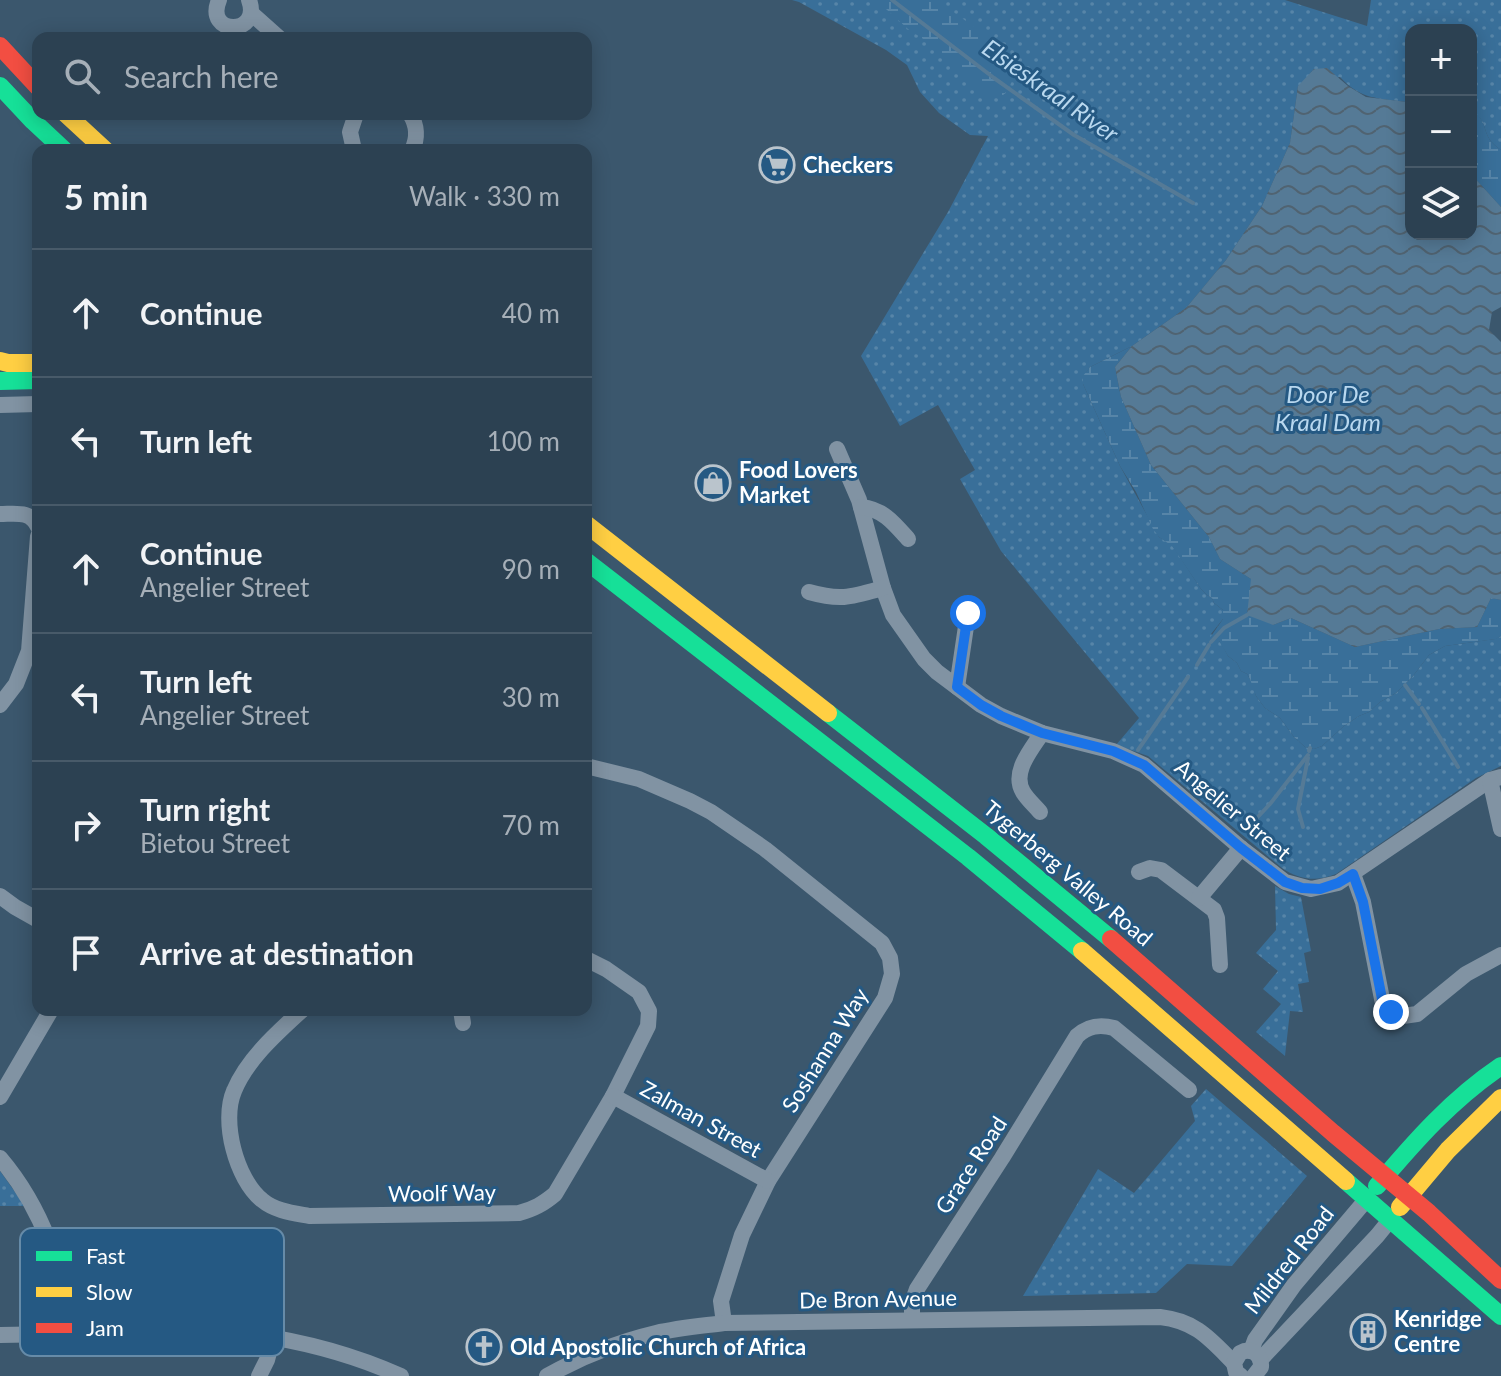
<!DOCTYPE html>
<meta charset="utf-8">
<style>
:root{--surface:#2c4152;--page:#344859;--text:#f1f3f6;--muted:#a6afb8;--line:#485a69}
body{margin:0;font-family:Lato,sans-serif;background:var(--page);color:var(--text)}
.controls{position:absolute;right:24px;top:24px;display:grid;overflow:hidden;border-radius:16px;box-shadow:0 4px 20px #0003}
.controls button{width:72px;height:72px;display:grid;place-items:center;padding:0;border:0;border-bottom:2px solid var(--line);background:var(--surface);color:var(--text);font:40px sans-serif}
.stop{position:absolute;width:24px;height:24px;margin:-18px;border:6px solid #1a73e8;border-radius:50%;background:#fff}
.stop.end{background:#1a73e8;border-color:#fff;box-shadow:0 2px 8px #0008}
.list{margin:0;padding:0;list-style:none}
h2{display:flex;justify-content:space-between;align-items:center;height:104px;margin:0;padding:0 32px;font-size:34px}
h2 small{font-size:26px;font-weight:400;color:var(--muted)}
.list li{display:grid;grid-template-columns:52px 1fr auto;gap:24px;align-items:center;box-sizing:border-box;height:128px;padding:0 32px;border-top:2px solid var(--line)}
.list b{display:block;font-size:30px;white-space:nowrap}
.list p{margin:0;font-size:26px;white-space:nowrap;color:var(--muted)}
.list em{font-size:26px;font-style:normal;color:var(--muted)}
.icon{flex:none;width:44px;height:44px;fill:none;stroke:currentColor;stroke-width:2;stroke-linecap:round;stroke-linejoin:round}
.map{position:relative;flex:none;width:1501px;height:1376px;overflow:hidden}
.search{position:absolute;background:var(--surface);box-shadow:0 4px 20px #0003;left:32px;top:32px;width:560px;height:88px;display:flex;align-items:center;gap:20px;box-sizing:border-box;padding:0 28px;border-radius:16px;color:var(--muted);font-size:30px}
.panel{position:absolute;background:var(--surface);box-shadow:0 4px 20px #0003;left:32px;top:144px;width:560px;height:872px;border-radius:16px}
.map>svg:first-child{display:block}
.grass{fill:url(#grass-dots)}
.wetland{fill:url(#wetland-marsh)}
.water{fill:url(#water-waves)}
.lines{fill:none;stroke-linecap:round;stroke-linejoin:round}
.stream{stroke:#557a96;stroke-width:4}
.street{stroke:#8193a3;stroke-width:16}
.fast{stroke:#16e098;stroke-width:18}
.slow{stroke:#ffcf43;stroke-width:18}
.jam{stroke:#f24e42;stroke-width:18}
.route{stroke:#1a73e8;stroke-width:10}
.labels{text-anchor:middle;stroke-width:6;stroke-linejoin:round;paint-order:stroke}
.poi-label{font-size:22px;font-weight:bold;fill:#fff;stroke:#255983;text-anchor:start}
.street-label{font-size:22px;fill:#fff;stroke:#255983}
.water-label{font-size:24px;font-style:italic;fill:#b9d8ef;stroke:#255983}
.key{fill:#255983;stroke:#668ba8;stroke-width:2}
.key-label{font-size:22px;fill:#fff}
</style>
<div class="map">
<svg width="1501" height="1376" viewBox="0 0 1501 1376">
<defs>
<pattern id="grass-dots" width="8" height="8" patternUnits="userSpaceOnUse" patternTransform="scale(2)"><rect width="8" height="8" fill="#396f99"/><path d="M2 2h.1M6 6h.1" fill="none" stroke="#5785a8" stroke-width="1.8" stroke-linecap="round"/></pattern>
<pattern id="wetland-marsh" width="20" height="14" patternUnits="userSpaceOnUse" patternTransform="scale(2)"><rect width="20" height="14" fill="#396f99"/><path d="M1 5h8M5 5V1M11 12h8M15 12V8" fill="none" stroke="#5785a8"/></pattern>
<pattern id="water-waves" width="16" height="10" patternUnits="userSpaceOnUse" patternTransform="scale(2)"><rect width="16" height="10" fill="#557a96"/><path d="M0 5q4-4 8 0t8 0" fill="none" stroke="#506371"/></pattern>
</defs>
<rect width="100%" height="100%" fill="#3b576d"/>
<!-- grass -->
<g class="grass">
<path d="M792 0H1285L1367 26 1371 0H1501V150C1498 148 1492 143 1490 140 1482 127 1487 121 1471 110V30H1411V99L1407 102C1378 98 1361 100 1340 77L1298 86 1290 143 1262 206 1226 260 1186 308 1132 346 1090 367 1083 377V384L1120 466 1159 537 1172 545 1201 589 1207 595 1212 598 1214 603 1223 610V619L1211 634 1221 643 1228 656 1237 663 1241 671 1247 674 1253 684 1256 696 1265 708 1280 718 1294 737 1305 747 1314 749 1322 746 1344 726 1359 716 1369 712 1380 702 1396 693 1413 676 1429 655 1445 646 1495 639 1501 636V766L1476 778 1336 874C1317 882 1299 880 1282 868L1148 756 1116 745 1139 718 1001 551 960 479 975 470 938 405 900 426 861 356 948 212 988 136 970 135 939 113 920 92 907 65 886 50 799 2Z"/>
<polygon points="1275,886 1289,894 1301,897 1311,951 1304,953 1309,982 1298,984 1303,1012 1290,1011 1285,1056 1256,1032 1281,1004 1263,989 1278,971 1256,953 1276,930"/>
<polygon points="1206,1089 1307,1176 1232,1266 1187,1264 1156,1293 1023,1296 1098,1169 1134,1193 1195,1121 1191,1106"/>
<polygon points="0,1171 25,1206 0,1206"/>
</g>
<!-- wetland -->
<g class="wetland">
<path d="M872 0H936L996 42C1004 50 1010 60 1013 71 1015 78 1014 77 1011 83 1005 96 999 102 985 95L934 46 908 29 886 9Z"/>
<path d="M1471 110C1487 120 1482 127 1490 140 1492 143 1498 148 1501 150V207L1471 174Z"/>
<polygon points="1132,346 1115,367 1121,397 1151,465 1209,537 1220,559 1251,579 1273,625 1291,618 1355,647 1439,629 1477,627 1491,598 1501,600 1501,636 1496,639 1445,646 1429,655 1413,676 1396,693 1380,702 1369,712 1359,716 1344,726 1322,746 1314,749 1305,747 1294,737 1280,718 1265,708 1256,696 1250,679 1247,674 1241,671 1237,663 1228,656 1219,641 1214,643 1209,639 1223,619 1223,610 1214,603 1212,598 1207,595 1201,589 1172,546 1159,537 1153,529 1136,492 1120,466 1083,384 1083,376 1090,367"/>
</g>
<!-- water -->
<polygon class="water" points="1327,68 1348,86 1366,97 1407,102 1411,106 1411,234 1471,234 1471,174 1501,207 1501,307 1492,312 1489,330 1501,342 1501,600 1491,598 1477,627 1439,629 1355,647 1291,618 1273,625 1247,615 1251,579 1220,559 1209,537 1151,465 1121,397 1115,367 1132,346 1186,308 1226,260 1262,206 1290,143 1298,86 1314,69"/>
<g class="lines">
<!-- stream -->
<g class="stream">
<polyline points="892,0 994,78 1074,135 1193,203"/>
<polyline points="1211,642 1224,628 1247,615"/>
<polyline points="1197,665 1209,645"/>
<polyline points="1405,685 1419,704"/>
<polyline points="1422,708 1458,767"/>
<polyline points="1138,750 1188,677"/>
<polyline points="1309,751 1310,748"/>
<polyline points="1254,821 1270,804 1308,755"/>
<polyline points="1303,827 1298,809 1308,758"/>
</g>
<!-- street -->
<g class="street">
<path d="M219 0C204 36 262 36 249 0"/>
<polyline points="251,13 279,38"/>
<path d="M410 114C417 125 418 138 412 150"/>
<polyline points="354,150 350,132 356,114"/>
<polyline points="0,405 38,404"/>
<polyline points="837,449 859,500 883,588 893,615 924,659 937,672 981,705 1001,716 1042,733 1113,751 1144,765 1241,848 1285,882 1311,889 1338,883 1490,780 1501,777"/>
<path d="M861 507C883 509 894 523 908 539"/>
<path d="M0 514C15 514 31 510 38 527"/>
<path d="M809 592C841 601 851 597 883 588"/>
<polyline points="957,687 968,613"/>
<polyline points="0,705 16,684 29,651 38,536"/>
<polyline points="586,766 639,779 690,801 711,812 765,849 882,943 890,958 892,974 885,998 768,1181 742,1235 721,1301 724,1323"/>
<polyline points="1490,780 1501,829"/>
<path d="M1040 812C1034 805 1027 799 1023 792 1011 772 1032 749 1042 733"/>
<polyline points="1139,872 1150,868 1161,870 1214,910 1217,918 1220,965"/>
<polyline points="1353,874 1363,902 1383,1004 1391,1012 1397,1015 1403,1016 1417,1014 1466,974 1501,955"/>
<polyline points="0,896 15,907 38,920"/>
<polyline points="1199,898 1241,848"/>
<path d="M302 1010C278 1032 247 1059 234 1091 221 1121 236 1179 262 1200 275 1211 293 1213 309 1216L519 1213C534 1209 543 1204 555 1194L613 1096 648 1026 649 1011 639 992 606 969 586 959"/>
<polyline points="461,1010 463,1023"/>
<polyline points="613,1096 768,1181"/>
<polyline points="0,1097 51,1010"/>
<path d="M0 1158C45 1211 60 1268 75 1335"/>
<path d="M912 1320V1303L917 1289 1002 1158 1077 1036C1088 1026 1099 1024 1114 1028L1189 1090"/>
<path d="M0 1335 225 1331C286 1337 345 1351 401 1376"/>
<polyline points="1251,1351 1255,1340 1294,1285 1366,1200"/>
<polyline points="1260,1360 1377,1236 1390,1220"/>
<polyline points="259,1376 267,1360 273,1337"/>
<path d="M547 1376C581 1357 618 1342 656 1333 678 1328 701 1326 724 1323L1160 1317C1196 1321 1210 1339 1234 1363"/>
<path d="M1241 1376 1236 1372 1234 1363 1240 1353C1251 1347 1262 1354 1261 1367L1254 1376"/>
</g>
<!-- fast -->
<g class="fast">
<polyline points="0,86 33,121 64,150"/>
<polyline points="0,381 38,380"/>
<polyline points="586,561 968,857 1082,951"/>
<polyline points="828,713 986,836 1111,939"/>
<polyline points="1346,1181 1501,1316"/>
<path d="M1377 1186C1415 1141 1452 1099 1501 1066"/>
</g>
<!-- slow -->
<g class="slow">
<polyline points="66,114 105,150"/>
<polyline points="0,361 8,363 38,363"/>
<polyline points="586,524 828,713"/>
<polyline points="1082,951 1346,1181"/>
<polyline points="1400,1207 1448,1150 1501,1098"/>
</g>
<!-- jam -->
<g class="jam">
<polyline points="0,46 38,87"/>
<polyline points="1111,939 1333,1133 1429,1213 1501,1280"/>
</g>
</g>
<g class="lines">
<!-- route -->
<polyline class="route" points="968,613 957,687 981,705 1001,716 1042,733 1113,751 1144,765 1241,848 1285,882 1302,888 1320,889 1338,883 1353,874 1363,902 1383,1004 1391,1012"/>
</g>
<!-- icons -->
<defs>
<symbol id="supermarket-ring" viewBox="-11 -11 22 22"><circle r="9.5" fill="#255983" stroke="#bac4cc" stroke-width="1.5"/><path d="M-6-5.5h2.5l.6 2H6L4.5 2H-2.5L-4.4-4H-6ZM-1.5 3.2a1.3 1.3 0 1 0 .1 0ZM3 3.2a1.3 1.3 0 1 0 .1 0Z" fill="#bac4cc"/></symbol>
<symbol id="shop-ring" viewBox="-11 -11 22 22"><circle r="9.5" fill="#255983" stroke="#bac4cc" stroke-width="1.5"/><path d="M-5-2.5h2.3a2.7 3.5 0 0 1 5.4 0H5L5.5 6h-11ZM-1.5-2.5h3a1.5 2.3 0 0 0-3 0Z" fill="#bac4cc"/></symbol>
<symbol id="building-ring" viewBox="-11 -11 22 22"><circle r="9.5" fill="#255983" stroke="#bac4cc" stroke-width="1.5"/><path d="M-4-6H4V6H1V3H-1V6H-4ZM-2.5-4.3h1.7v1.8h-1.7ZM.8-4.3h1.7v1.8H.8ZM-2.5-1h1.7V.8h-1.7ZM.8-1h1.7V.8H.8Z" fill="#bac4cc"/></symbol>
<symbol id="church-ring" viewBox="-11 -11 22 22"><circle r="9.5" fill="#255983" stroke="#bac4cc" stroke-width="1.5"/><path d="M-1.2-6h2.4v3.5h3.3v2.4h-3.3V6h-2.4V-.1h-3.3v-2.4h3.3Z" fill="#bac4cc"/></symbol>
</defs>
<g fill-rule="evenodd">
<use href="#supermarket-ring" x="757" y="145" width="40" height="40"/>
<use href="#shop-ring" x="693" y="463" width="40" height="40"/>
<use href="#building-ring" x="1348" y="1312" width="40" height="40"/>
<use href="#church-ring" x="464" y="1327" width="40" height="40"/>
</g>
<g class="labels">
<!-- poi labels -->
<g class="poi-label">
<text x="803" y="173">Checkers</text>
<text x="739" y="478">Food Lovers<tspan x="739" dy="25">Market</tspan></text>
<text x="1394" y="1327">Kenridge<tspan x="1394" dy="25">Centre</tspan></text>
<text x="510" y="1355">Old Apostolic Church of Africa</text>
</g>
<!-- street labels -->
<g class="street-label">
<text transform="translate(1233 810) rotate(40)" y="8">Angelier Street</text>
<text transform="translate(1068 873) rotate(40)" y="8">Tygerberg Valley Road</text>
<text transform="translate(825 1050) rotate(-58)" y="8">Soshanna Way</text>
<text transform="translate(701 1119) rotate(29)" y="8">Zalman Street</text>
<text transform="translate(971 1165) rotate(-57)" y="8">Grace Road</text>
<text transform="translate(442 1193) rotate(-1)" y="8">Woolf Way</text>
<text transform="translate(1289 1260) rotate(-52)" y="8">Mildred Road</text>
<text transform="translate(878 1299) rotate(-1)" y="8">De Bron Avenue</text>
</g>
<!-- water labels -->
<g class="water-label">
<text transform="translate(1050 91) rotate(35)" y="8">Elsieskraal River</text>
<text x="1328" y="403">Door De<tspan x="1328" dy="28">Kraal Dam</tspan></text>
</g>
</g>
<!-- legend -->
<rect x="20" y="1228" width="264" height="128" rx="12" class="key"/>
<rect x="36" y="1251" width="36" height="10" fill="#16e098"/>
<rect x="36" y="1287" width="36" height="10" fill="#ffcf43"/>
<rect x="36" y="1323" width="36" height="10" fill="#f24e42"/>
<g class="key-label">
<text x="86" y="1264">Fast</text>
<text x="86" y="1300">Slow</text>
<text x="86" y="1336">Jam</text>
</g>
</svg>
<div class="controls">
<button>+</button>
<button>−</button>
<button><svg class="icon" aria-label="layers" viewBox="0 0 24 24"><path d="M12 4l9 5-9 5-9-5zM3 14l9 5 9-5"/></svg></button>
</div>
<div class="stop" style="left:968px;top:613px"></div>
<div class="stop end" style="left:1391px;top:1012px"></div>
<div class="search"><svg class="icon" aria-label="search" viewBox="0 0 24 24"><circle cx="10" cy="10" r="6"/><path d="M15 15l6 6"/></svg>Search here</div>
<section class="panel">
<h2>5 min<small>Walk · 330 m</small></h2>
<ul class="list">
<li><svg class="icon" aria-label="ahead" viewBox="0 0 24 24"><path d="M12 20V5M6 11l6-6 6 6"/></svg><div><b>Continue</b></div><em>40 m</em></li>
<li><svg class="icon" aria-label="left" viewBox="0 0 24 24"><path d="M17 20v-9H6M10 6l-5 5 5 5"/></svg><div><b>Turn left</b></div><em>100 m</em></li>
<li><svg class="icon" aria-label="ahead" viewBox="0 0 24 24"><path d="M12 20V5M6 11l6-6 6 6"/></svg><div><b>Continue</b><p>Angelier Street</p></div><em>90 m</em></li>
<li><svg class="icon" aria-label="left" viewBox="0 0 24 24"><path d="M17 20v-9H6M10 6l-5 5 5 5"/></svg><div><b>Turn left</b><p>Angelier Street</p></div><em>30 m</em></li>
<li><svg class="icon" aria-label="right" viewBox="0 0 24 24"><path d="M7 20v-9h11M14 6l5 5-5 5"/></svg><div><b>Turn right</b><p>Bietou Street</p></div><em>70 m</em></li>
<li><svg class="icon" aria-label="arrive" viewBox="0 0 24 24"><path d="M6 21V4h12l-3 4 3 4H6"/></svg><div><b>Arrive at destination</b></div></li>
</ul>
</section>
</div>
